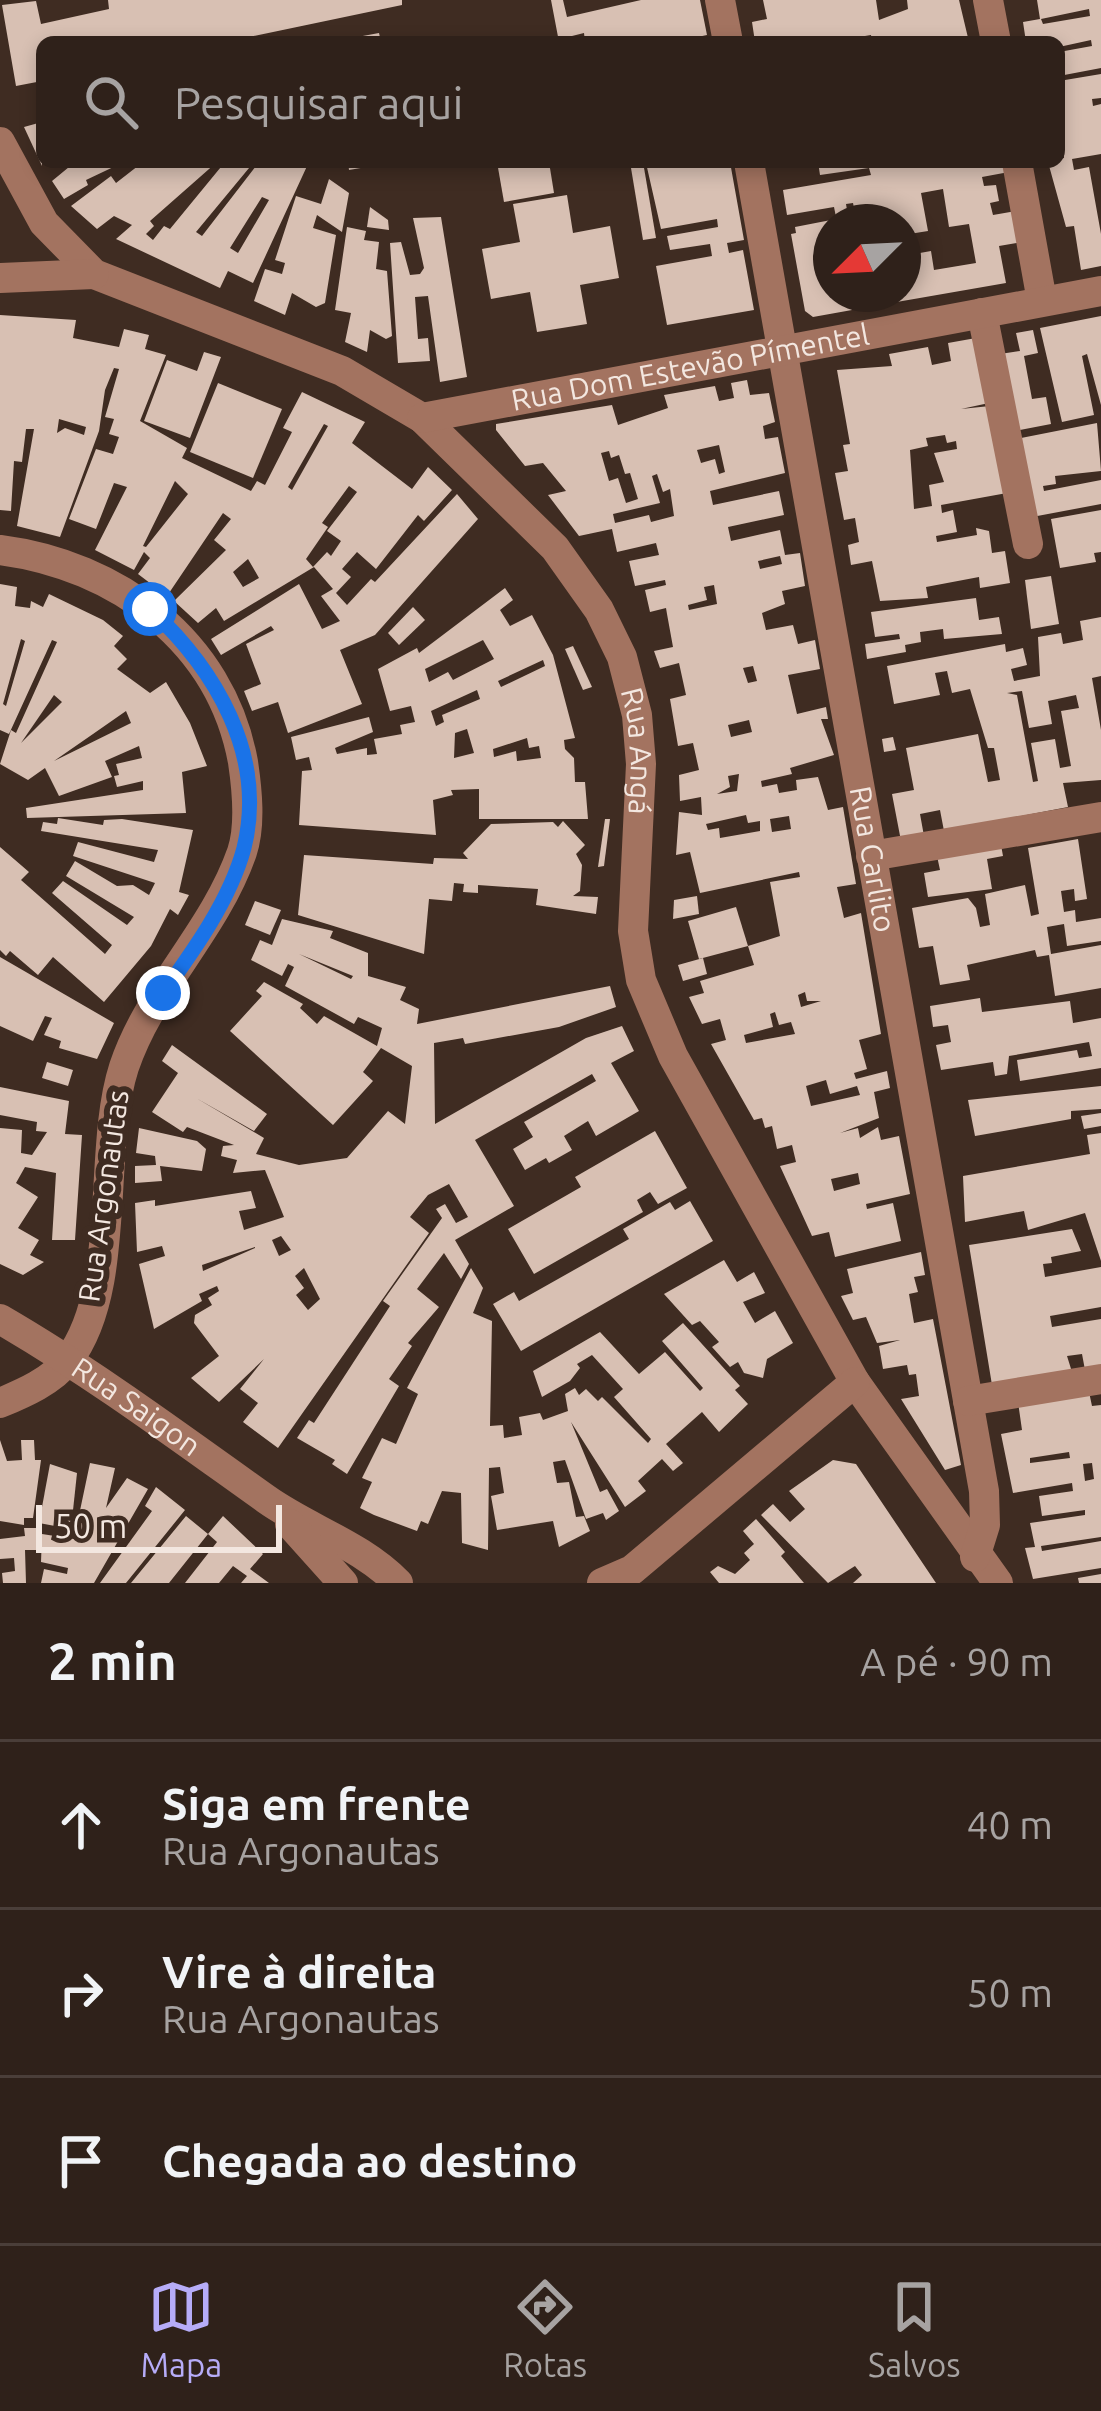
<!DOCTYPE html>
<html lang="pt">
<meta charset="utf-8">
<style>
:root{--surface:#2f211a;--page:#372923;--text:#f1f3f6;--muted:#a7a3a2;--line:#4a3e39;--accent:#b6acf8}
body{margin:0;font-family:Ubuntu,sans-serif;background:var(--page);color:var(--text)}
.compass{position:absolute;left:813px;top:204px;width:108px;height:108px;border-radius:50%;background:var(--surface);box-shadow:0 6px 18px #0003;rotate:246deg}
.scale{position:absolute;left:36px;bottom:30px;width:246px;box-sizing:border-box;padding-left:12px;border:6px solid #f3e7e0;border-top:0;font-size:33px;line-height:42px;white-space:nowrap;color:#f3e7e0;-webkit-text-stroke:9px #3f2c22;paint-order:stroke}
.stop{position:absolute;width:36px;height:36px;margin:-27px;border:9px solid #1a73e8;border-radius:50%;background:#fff}
.stop.end{background:#1a73e8;border-color:#fff;box-shadow:0 3px 12px #0008}
.list{margin:0;padding:0;list-style:none}
h2{display:flex;justify-content:space-between;align-items:center;height:156px;margin:0;padding:0 48px;font-size:51px}
h2 small{font-size:39px;font-weight:400;color:var(--muted)}
.list li{display:grid;grid-template-columns:78px 1fr auto;gap:36px;align-items:center;box-sizing:border-box;height:168px;padding:0 48px;border-top:3px solid var(--line)}
.list b{display:block;font-size:45px;white-space:nowrap}
.list p{margin:0;font-size:39px;white-space:nowrap;color:var(--muted)}
.list em{font-size:39px;font-style:normal;color:var(--muted)}
.icon{flex:none;width:66px;height:66px;fill:none;stroke:currentColor;stroke-width:2;stroke-linecap:round;stroke-linejoin:round}
.map{position:relative;flex:none;width:1101px;height:1583px;overflow:hidden}
.search{position:absolute;background:var(--surface);box-shadow:0 6px 18px #0003;left:36px;right:36px;top:36px;height:132px;display:flex;align-items:center;gap:30px;box-sizing:border-box;padding:0 42px;border-radius:18px;color:var(--muted);font-size:45px}
.sheet{height:660px;background:var(--surface)}
nav{display:flex;justify-content:space-around;align-items:center;box-sizing:border-box;height:168px;border-top:3px solid var(--line);background:var(--surface);font-size:33px;color:var(--muted)}
nav a{display:grid;justify-items:center;gap:6px}
nav .on{color:var(--accent)}
.map>svg:first-child{display:block}
.building{fill:#d8c0b3;fill-rule:evenodd}
.lines{fill:none;stroke-linecap:round;stroke-linejoin:round}
.minor{stroke:#a37360;stroke-width:30}
.route{stroke:#1a73e8;stroke-width:15}
.labels{text-anchor:middle;stroke-width:12;stroke-linejoin:round;paint-order:stroke}
.street-label{font-size:30px;fill:#f3e7e0;stroke:#3f2c22}
</style>
<div class="map">
<svg width="1101" height="1583" viewBox="0 0 1101 1583">
<rect width="100%" height="100%" fill="#3f2c22"/>
<!-- building -->
<g class="building">
<polygon points="108,0 402,0 402,5 225,42 42,42 42,81 16,86 2,5 36,1 41,24 109,9"/>
<polygon points="551,0 563,0 567,17 641,0 700,0 707,35 674,42 585,42 584,33 572,36 573,42 559,42"/>
<polygon points="763,0 876,0 879,20 908,9 907,0 959,0 969,42 872,42 871,35 859,37 860,42 755,42 752,22 767,19"/>
<path d="M1037 0H1101V68L1059 76V52L1092 46 1091 40 1059 47V42H1026L1023 22 1040 19ZM1089 9 1090 16 1043 24 1041 19Z"/>
<polygon points="379,33 381,42 341,42 341,40"/>
<polygon points="1101,74 1101,98 1092,99 1093,106 1101,104 1101,154 1072,159 1074,170 1089,167 1101,234 1101,266 1081,270 1074,226 1066,227 1048,162 1064,158 1059,81"/>
<polygon points="42,122 42,166 24,127"/>
<polygon points="67,162 124,162 86,180 88,185 64,199 52,181 69,167"/>
<path d="M143 162H217L150 221 154 226 146 234 153 240 164 226 170 229 225 162H254L196 232 202 236 259 162 308 164 253 283 228 271 220 288 116 239 132 225 114 216 97 229 71 206 111 176 116 183ZM262 197 269 200 238 253 230 248Z"/>
<polygon points="348,162 384,162 384,164 349,170"/>
<polygon points="497,162 549,162 554,193 504,202"/>
<polygon points="630,162 643,162 656,238 643,240"/>
<polygon points="730,162 744,240 727,243 729,253 743,250 754,310 667,325 656,266 712,256 710,244 670,250 667,236 718,227 717,219 661,229 646,163"/>
<polygon points="818,162 1008,162 1009,172 982,177 984,186 996,185 999,201 990,203 993,215 1016,211 1022,242 999,246 1006,283 868,307 866,294 903,294 903,256 931,251 934,270 976,263 969,224 949,227 943,189 921,193 928,231 903,235 903,222 857,222 853,203 846,204 849,222 837,222 834,207 787,215 783,190 871,175 869,168 820,175"/>
<polygon points="329,179 349,193 342,232 317,215 313,228 336,235 325,303 316,307 292,293 285,315 254,301 265,269 282,274 285,263 275,260 296,196 321,204"/>
<polygon points="567,195 573,233 610,226 619,278 580,285 587,324 537,332 530,292 491,299 482,249 520,242 513,204"/>
<polygon points="370,207 388,220 389,230 367,227"/>
<polygon points="441,217 467,377 440,382 428,296 415,297 418,339 428,338 430,361 398,363 390,243 401,242 410,275 420,274 424,268 413,218"/>
<polygon points="831,220 831,294 849,294 852,310 813,317 805,311 791,234 796,233 795,227"/>
<polygon points="347,227 366,231 364,240 379,242 376,269 387,271 392,336 386,339 370,330 367,352 345,342 351,313 335,310"/>
<path d="M0 315 76 320 73 338 119 347 124 329 149 335 145 349 166 355 140 421 187 448 182 458 251 491 257 481 265 485 292 432 283 428 302 392 365 422 352 443 412 489 428 467 452 490 424 521 418 515 376 569 357 552 342 569 351 577 336 593 347 605 371 579 375 582 457 494 478 519 375 635 340 650 362 704 288 733 278 702 252 711 244 691 261 684 246 644 274 630 271 626 221 655 211 639 299 584 322 629 340 621 321 596 333 589 314 567 224 621 216 608 198 623 174 601 226 550 214 540 231 519 223 513 167 596 138 574 150 558 144 552 134 570 95 550 127 487 114 483 96 529 69 519 96 449 113 454 119 437 109 434 114 419 105 417 119 369 114 368 105 390 99 431 60 537 17 526 34 429H26L22 462 14 461 11 511 0 510ZM59 419 86 427 84 435 65 428 57 433ZM324 424 328 426 292 490 288 487ZM175 481 188 494 146 547 143 546ZM349 486 357 492 327 531 341 541 331 556 327 552 313 567 306 559 328 527 322 523ZM248 559 259 578 243 587 233 572Z"/>
<polygon points="1101,316 1101,405 1087,354 1082,356 1094,415 1062,422 1040,328"/>
<polygon points="1033,330 1038,353 1024,356 1032,399 1046,397 1051,424 1015,431 1000,354 1020,351 1016,333"/>
<path d="M976 338 989 403 961 409 990 406 1007 493 941 505 942 513 953 510 957 532 936 536 937 542 977 535 976 528 989 531 992 553 1005 551 1010 583 980 588 979 577 926 587 928 598 880 601 872 561 851 565 848 545 859 542 855 518 844 520 835 473 848 471 843 445 850 444 837 370 892 366 889 354 928 347 932 365 951 361 948 343ZM945 435 947 443 956 441 957 449 934 453 944 482 929 485 932 506 914 509 910 450 928 446 926 438Z"/>
<polygon points="204,352 221,357 190,438 144,421 167,360 197,371"/>
<path d="M747 380 750 395 769 393 775 422 763 426 765 439 778 437 785 473 710 491 713 505 779 491 784 515 728 527 731 541 780 530 785 555 800 553 805 586 782 591 785 604 762 613 766 630 793 625 798 644 815 640 820 669 788 675 797 714 826 707 828 719H821L834 755 790 768 792 774 761 781 762 787 777 784 779 793 797 790 796 780 818 777 828 810 843 807 856 884 837 887 844 918 861 913 881 1034 859 1040 867 1069 854 1073 856 1079 887 1071 890 1088 874 1092 879 1118 840 1133 858 1128 860 1138 878 1127 881 1140 899 1136 910 1194 866 1204 867 1209 893 1203 901 1241 835 1257 829 1232 812 1236 780 1166 796 1162 792 1145 777 1149 772 1126 765 1128 762 1118 754 1120 711 1044 726 1040 720 1019 702 1024 689 997 704 993 700 981 754 965 748 946 780 936 770 882 800 877 799 872 700 893 690 852 676 855 679 812 702 815 701 797 680 801 679 775 699 770 693 743 678 746 670 699 686 695 679 663 660 668 654 651 673 647 667 614 666 608 650 612 645 590 666 585 665 580 635 586 629 561 659 555 656 543 617 552 612 529 579 536 548 495 566 491 543 463 525 466 496 430V424L612 405 618 425 668 408 664 395 715 386 719 401 734 398 731 383ZM719 445 725 472 719 474 715 459 701 463 697 450ZM609 451 611 458 619 455 625 474 630 473 638 499 626 503 618 478 609 481 601 453ZM657 474 663 492 670 489 674 516 651 522 649 515 615 523 613 514 660 503 652 476ZM780 556 782 564 760 569 758 561ZM714 585 717 604 689 610 688 605 707 600 704 587ZM753 666 757 681 748 683 743 668ZM749 720 752 732 731 737 728 725ZM739 774 737 791 717 794 730 787 728 776ZM746 815 748 823 760 821V831L720 838 719 828 708 830 706 824ZM789 816 791 829 772 832 770 819ZM805 992 807 1001H821L801 1007 798 995ZM775 1012 779 1025 791 1022 795 1034 746 1043 744 1035 773 1027 770 1014ZM826 1080 830 1094 857 1086 860 1095 811 1106 806 1086ZM858 1173 860 1184 834 1191 831 1179Z"/>
<polygon points="218,383 282,409 253,478 190,452"/>
<polygon points="1097,423 1101,471 1055,476 1056,484 1043,486 1044,491 1101,480 1101,504 1032,517 1016,439"/>
<polygon points="1101,510 1101,552 1094,553 1096,562 1060,568 1051,519"/>
<polygon points="1051,576 1059,624 1031,629 1025,580"/>
<path d="M0 584 17 587 15 606 30 608 31 601 43 607 49 594 103 620 123 636 114 646 127 659 117 669 150 693 166 682 190 723 207 766 182 772 186 813 27 818 26 808 143 790V781L117 787 114 776 119 775 116 764 142 758 139 746 105 761 112 777 59 796 45 768 28 780 0 764 11 730 16 733 57 642 52 640 9 734 0 730ZM21 639 25 641 6 706 3 704ZM54 695 62 702 21 743ZM126 711 131 723 54 761 93 734Z"/>
<path d="M505 588 513 600 500 610 510 626 532 615 553 655 575 738 564 740 565 749 574 758 575 782H585L588 819H479V789L451 790 453 795 433 800 436 835 299 825 302 771 312 770 309 757 296 760 291 737 369 717 373 732 335 748 337 754 367 748V755L377 754 374 739 402 734 400 725 415 722 411 706 390 711 378 669 417 648 419 653ZM483 640 494 659 453 680 448 672 429 682 425 669ZM543 660 545 666 501 687 498 681ZM477 690 480 699 442 715 444 722 436 726 431 711ZM467 729 474 753 454 758 455 733ZM527 738 529 748 539 746 541 758 517 761 516 751 494 757 493 749Z"/>
<polygon points="976,598 979,620 999,617 1002,634 944,639 943,629 920,632 921,642 905,645 906,652 867,659 865,644 900,639 899,634 875,637 871,612"/>
<polygon points="413,607 425,620 399,645 388,633"/>
<path d="M1101 617V676L1092 678 1101 730V780L1063 783 1068 807 944 831 940 810 920 814 924 836 901 841 892 794 914 790 906 748 978 734 988 782 1000 780 994 748H988L970 689 952 693 947 671 935 673 940 695 894 704 887 666 1005 644 1006 652 1023 648 1027 665 1011 669 1014 681 1040 676 1038 637 1061 633 1063 644 1083 640 1080 621ZM1022 691 1029 728 1052 724 1048 701 1076 695 1079 708 1061 711 1071 766 1060 768 1055 739 1031 743 1038 781 1033 782 1017 695 1007 693Z"/>
<polygon points="573,646 592,687 583,690 565,649"/>
<polygon points="893,737 896,750 884,752 882,739"/>
<polygon points="58,818 103,825 104,820 122,819 193,830 179,892 189,895 178,915 170,909 151,946 104,1002 53,957 38,975 10,951 6,956 0,950 0,847 29,872 21,880 105,954 112,945 52,893 63,881 127,925 134,917 66,876 75,861 117,886 133,885 149,895 155,883 73,856 78,842 154,862 158,850 41,831 43,822 57,824"/>
<polygon points="605,819 610,819 604,866 598,867"/>
<polygon points="563,821 585,845 576,854 582,865 580,891 573,896 598,897 596,914 536,905 538,889 478,885 478,893 463,892 464,884 454,883 452,901 429,899 424,954 298,915 304,855 433,864 434,858 468,859 463,853 491,824 553,822 558,827"/>
<polygon points="1078,839 1087,899 1075,901 1074,889 1061,891 1064,912 1075,910 1076,922 1101,918 1101,941 1067,946 1064,924 1047,927 1051,954 1101,945 1101,988 1055,996 1049,955 1037,957 1035,950 967,965 970,980 940,985 933,946 919,948 912,908 968,898 976,908 980,927 990,925 985,894 1025,885 1031,916 1039,914 1028,848"/>
<polygon points="1001,845 1003,856 987,859 992,889 928,897 924,873 940,870 937,856"/>
<polygon points="697,896 699,914 673,919 674,900"/>
<polygon points="255,901 281,910 270,935 245,925"/>
<polygon points="736,907 748,946 699,959 688,921"/>
<path d="M282 919 333 931 330 938 368 953V976L406 987 400 1000 419 1009 417 1024 610 986 616 1007 559 1027 465 1044 463 1038 434 1043 435 1124 586 1038 622 1026 634 1051 611 1063 639 1111 596 1136 588 1121 564 1136 572 1150 549 1163 546 1158 525 1170 513 1149 533 1137 524 1122 596 1081 592 1074 475 1140 514 1206 455 1240 469 1264 461 1279 444 1253 417 1289 439 1307 408 1343 412 1346 389 1379 399 1386 347 1474 332 1464 335 1460 297 1438 309 1420 314 1423 390 1306 383 1301 442 1218 436 1209 445 1204 456 1223 468 1217 449 1184 428 1195 410 1217 429 1233 278 1448 243 1422 258 1403 240 1389 264 1359 219 1402 191 1378 219 1356 194 1323 195 1315 212 1305 208 1298 219 1291 217 1286 199 1294 202 1301 154 1329 139 1264 165 1256 162 1246 137 1252 135 1203 155 1200V1206L251 1191 256 1208 239 1211 244 1230 284 1217 265 1170 233 1173 237 1160 221 1156 223 1146 234 1145 187 1127 183 1132 152 1112 178 1073 162 1061 172 1045 267 1114 254 1131 196 1098 264 1138 256 1154 299 1165 347 1158 388 1111 405 1124 412 1066 381 1048 363 1072 373 1081 333 1125 230 1031 262 996 256 991 264 982 303 1004 300 1008 317 1024 324 1016 377 1046 382 1028 358 1017 354 1024 285 986 294 967 288 964 282 976 251 960 260 940 272 945ZM299 954 353 976 351 979ZM281 1236 291 1250 279 1256 272 1240ZM255 1247V1248L203 1271 202 1265ZM304 1268 320 1299 308 1310 296 1295 304 1288 295 1276Z"/>
<polygon points="0,957 114,1023 97,1059 59,1048 61,1041 44,1035 52,1018 45,1016 33,1041 0,1026"/>
<polygon points="703,958 707,974 683,981 678,965"/>
<polygon points="980,998 982,1012 1070,1001 1073,1023 1101,1018 1101,1068 1020,1081 1017,1060 1077,1050 1079,1058 1092,1056 1089,1042 1009,1056 1007,1074 995,1076 993,1062 941,1070 936,1045 951,1042 948,1025 933,1027 930,1006"/>
<polygon points="47,1062 73,1070 68,1086 42,1078"/>
<polygon points="1101,1086 1101,1109 1071,1111 1071,1119 975,1136 968,1100"/>
<polygon points="0,1087 69,1101 65,1134 82,1135 75,1240 52,1240 56,1173 25,1167 16,1183 38,1197 18,1228 39,1240 30,1255 44,1262 23,1275 0,1264 0,1128 22,1130 21,1153 32,1155 47,1132 36,1131 37,1122 0,1115"/>
<polygon points="1101,1113 1101,1126 1084,1129 1081,1116"/>
<polygon points="139,1128 197,1141 206,1149 202,1171 160,1166 162,1181 135,1183 135,1166 156,1165 155,1156 136,1153"/>
<polygon points="655,1131 687,1188 658,1204 650,1192 637,1200 643,1212 534,1274 508,1229 581,1187 575,1177"/>
<polygon points="1101,1133 1101,1261 1085,1213 1028,1230 1024,1211 965,1222 963,1176 1090,1154 1087,1135"/>
<polygon points="690,1201 713,1241 521,1351 493,1304 514,1292 519,1301 629,1239 623,1229 670,1202 675,1210"/>
<polygon points="1072,1229 1081,1251 1051,1257 1052,1263 1043,1264 1045,1277 1101,1267 1101,1307 1050,1316 1052,1327 1101,1319 1101,1367 1085,1370 1082,1354 1067,1356 1072,1372 992,1385 969,1245"/>
<polygon points="921,1252 925,1275 914,1277 918,1292 909,1294 914,1323 933,1319 961,1465 945,1470 901,1399 919,1396 916,1374 909,1375 907,1365 883,1369 879,1346 900,1340 877,1343 866,1317 853,1320 841,1296 853,1293 847,1269"/>
<polygon points="724,1260 737,1282 754,1272 765,1293 743,1302 755,1323 775,1311 793,1343 767,1359 763,1378 744,1373 738,1362 730,1367 712,1347 719,1342 700,1321 692,1325 664,1294"/>
<polygon points="471,1268 483,1288 473,1313 492,1321 490,1426 503,1425 504,1438 522,1435 519,1417 540,1413 543,1420 568,1411 565,1394 575,1388 579,1395 586,1389 598,1401 602,1397 648,1443 651,1439 614,1397 623,1389 592,1355 577,1364 580,1368 570,1381 542,1397 533,1371 600,1332 639,1374 665,1352 700,1391 703,1388 662,1341 683,1323 740,1386 735,1390 748,1404 719,1432 702,1412 666,1444 683,1463 673,1471 662,1459 638,1481 646,1491 625,1507 571,1422 600,1492 607,1489 619,1511 606,1520 603,1513 586,1519 565,1460 553,1462 557,1483 569,1482 576,1517 584,1516 590,1531 559,1547 553,1521 497,1530 491,1496 504,1493 500,1467 489,1468 488,1550 462,1543 461,1493 442,1491 428,1524 421,1521 417,1531 374,1515 360,1508 372,1482 362,1478 382,1438 396,1444 418,1394 407,1388"/>
<path d="M1089 1392 1092 1406 1101 1405V1537L1041 1546 1042 1551 1101 1541V1568L1033 1579 1025 1548 1035 1547 1030 1523 1085 1515V1510L1042 1516 1039 1496 1073 1491 1072 1483 1013 1493 1001 1434 1022 1430 1018 1402ZM1069 1452 1070 1458 1030 1463V1458ZM1092 1463 1094 1479 1085 1481 1083 1464Z"/>
<polygon points="0,1440 7,1461 22,1460 21,1440 34,1440 35,1460 41,1460 33,1518 24,1518 24,1525 0,1521"/>
<polygon points="833,1460 856,1464 936,1583 853,1583 862,1575 855,1566 828,1583 761,1515 773,1504 790,1522 805,1509 789,1491"/>
<polygon points="90,1463 115,1468 106,1508 127,1478 148,1489 94,1583 41,1583 44,1569 67,1574 68,1568 41,1562 42,1534 74,1539"/>
<polygon points="50,1464 77,1473 71,1529 39,1523"/>
<polygon points="156,1487 185,1510 126,1583 100,1583 152,1511 145,1506"/>
<polygon points="186,1516 208,1534 223,1516 263,1554 250,1569 269,1583 241,1583 247,1576 233,1566 219,1583 185,1583 217,1542 208,1534 169,1583 131,1583"/>
<polygon points="756,1519 785,1552 781,1556 804,1583 719,1583 710,1572 718,1566 735,1574 750,1560 744,1553 754,1544 743,1531"/>
<polygon points="24,1528 36,1528 36,1550 25,1550 26,1583 3,1583 2,1573 15,1571 14,1558 0,1559 0,1539 25,1536"/>
<polygon points="1101,1574 1101,1583 1079,1583 1078,1578"/>
</g>
<g class="lines">
<!-- minor -->
<g class="minor">
<polyline points="720,0 728,42"/>
<polyline points="988,0 996,42"/>
<path id="s1" d="M0 142 44 223 94 274 342 371 422 418 555 548 599 610 622 657 637 715 641 764 633 931 641 980 673 1056 855 1382 998 1583"/>
<path id="s2" d="M749 162 984 1491 985 1525 975 1557"/>
<polyline points="1017,162 1042,301"/>
<polyline points="0,278 94,274"/>
<polyline points="982,313 1028,544"/>
<path id="s3" d="M422 418 1101 291"/>
<path d="M0 550C117 565 221 641 243 762 247 789 251 825 242 852 214 932 150 989 124 1067 97 1150 123 1289 68 1360 52 1381 24 1393 0 1403"/>
<polyline points="871,856 1101,817"/>
<path id="s4" d="M0 1319C93 1373 179 1437 266 1499 308 1529 361 1545 398 1583"/>
<polyline points="968,1401 1101,1379"/>
<polyline points="290,1524 343,1583"/>
<polyline points="602,1583 632,1570 855,1382"/>
</g>
</g>
<g class="lines">
<!-- route -->
<path class="route" d="M150 609C215 669 267 755 244 848 230 900 194 950 163 993"/>
</g>
<g class="labels">
<!-- street labels -->
<g class="street-label">
<text dy="10" stroke="none"><textPath href="#s3" startOffset="273">Rua Dom Estevão Pímentel</textPath></text>
<text dy="10" stroke="none"><textPath href="#s1" startOffset="933">Rua Angá</textPath></text>
<text dy="10" stroke="none"><textPath href="#s2" startOffset="708">Rua Carlito</textPath></text>
<text transform="translate(104 1196) rotate(-82)" y="10">Rua Argonautas</text>
<text dy="10" stroke="none"><textPath href="#s4" startOffset="162">Rua Saigon</textPath></text>
</g>
</g>
</svg>
<svg class="compass" viewBox="-18 -18 36 36"><path d="M0-13l5 13h-10z" fill="#e53935"/><path d="M0 13l5-13h-10z" fill="#a7a3a2"/></svg>
<div class="scale">50 m</div>
<div class="stop" style="left:150px;top:609px"></div>
<div class="stop end" style="left:163px;top:993px"></div>
<div class="search"><svg class="icon" aria-label="search" viewBox="0 0 24 24"><circle cx="10" cy="10" r="6"/><path d="M15 15l6 6"/></svg>Pesquisar aqui</div>
</div>
<section class="sheet">
<h2>2 min<small>A pé · 90 m</small></h2>
<ul class="list">
<li><svg class="icon" aria-label="ahead" viewBox="0 0 24 24"><path d="M12 20V5M6 11l6-6 6 6"/></svg><div><b>Siga em frente</b><p>Rua Argonautas</p></div><em>40 m</em></li>
<li><svg class="icon" aria-label="right" viewBox="0 0 24 24"><path d="M7 20v-9h11M14 6l5 5-5 5"/></svg><div><b>Vire à direita</b><p>Rua Argonautas</p></div><em>50 m</em></li>
<li><svg class="icon" aria-label="arrive" viewBox="0 0 24 24"><path d="M6 21V4h12l-3 4 3 4H6"/></svg><div><b>Chegada ao destino</b></div></li>
</ul>
</section>
<nav>
<a class="on"><svg class="icon" aria-label="map" viewBox="0 0 24 24"><path d="M3 6l6-2 6 2 6-2v14l-6 2-6-2-6 2zM9 4v14M15 6v14"/></svg>Mapa</a>
<a><svg class="icon" aria-label="directions" viewBox="0 0 24 24"><path d="M12 3l9 9-9 9-9-9zM9 14v-3h6M13 9l2 2-2 2"/></svg>Rotas</a>
<a><svg class="icon" aria-label="saved" viewBox="0 0 24 24"><path d="M7 4h10v16l-5-4-5 4z"/></svg>Salvos</a>
</nav>
